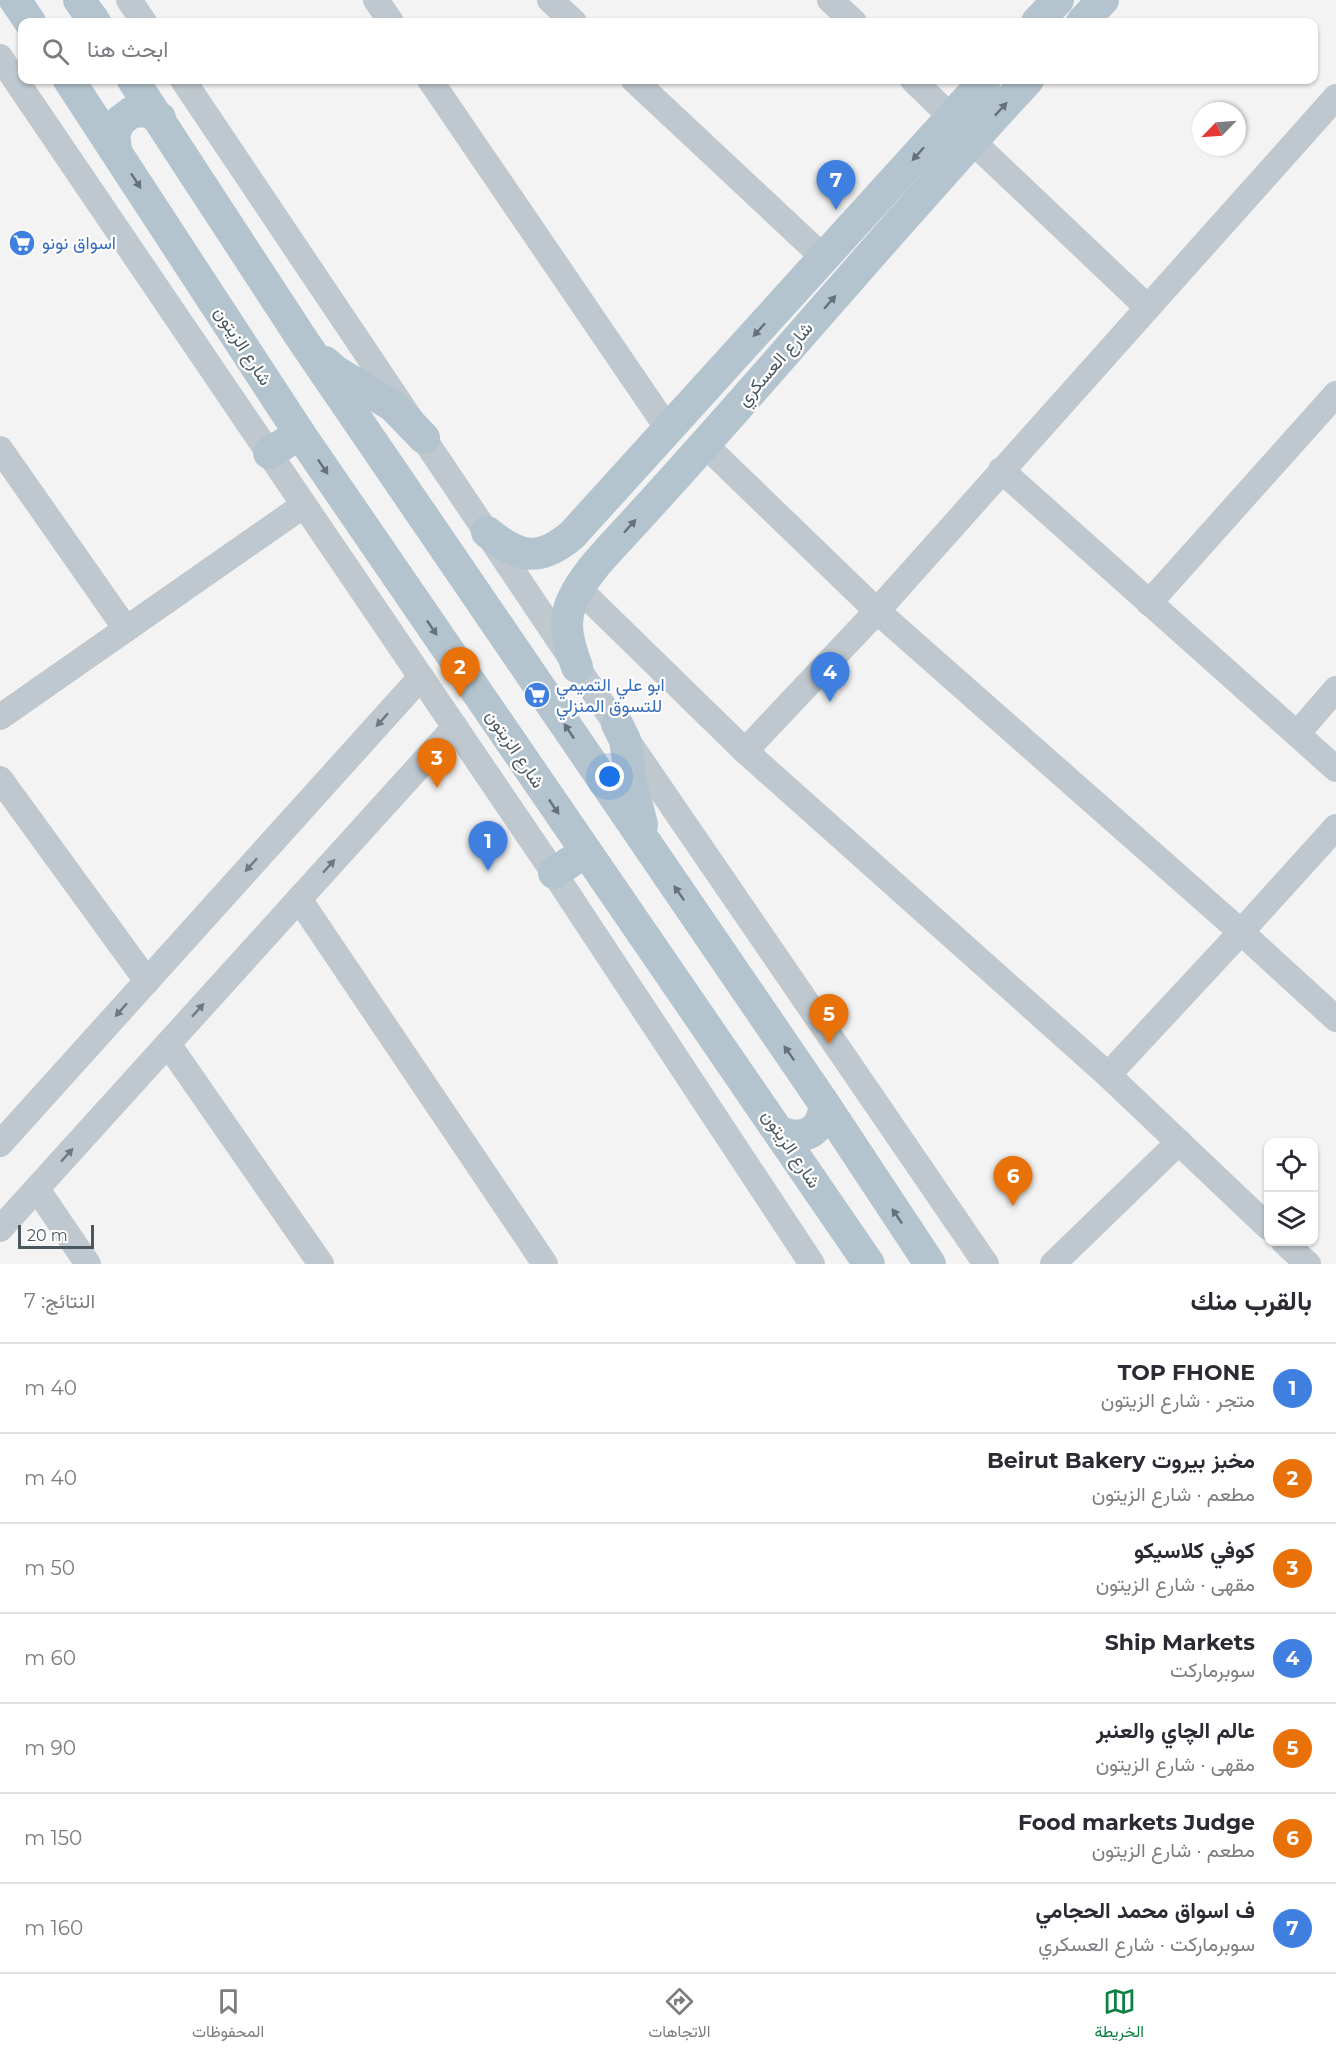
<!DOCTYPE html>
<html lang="ar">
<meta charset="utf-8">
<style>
:root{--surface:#fff;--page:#f7f7f7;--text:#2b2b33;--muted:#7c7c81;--line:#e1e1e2;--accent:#0b8043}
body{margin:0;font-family:Montserrat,Vazirmatn,sans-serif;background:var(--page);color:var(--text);direction:rtl}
.controls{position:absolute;right:18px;bottom:18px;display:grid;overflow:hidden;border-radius:12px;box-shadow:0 2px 4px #0004}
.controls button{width:54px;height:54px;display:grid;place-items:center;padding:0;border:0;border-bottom:2px solid var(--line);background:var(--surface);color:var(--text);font:30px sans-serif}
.compass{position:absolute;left:1192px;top:102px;width:54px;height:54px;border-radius:50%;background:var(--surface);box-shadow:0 2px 4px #0004;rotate:245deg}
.scale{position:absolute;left:18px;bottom:15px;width:76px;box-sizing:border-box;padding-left:6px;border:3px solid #4b575f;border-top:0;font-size:16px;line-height:21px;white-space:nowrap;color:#4b575f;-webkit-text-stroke:4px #fff;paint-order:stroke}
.you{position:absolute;left:610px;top:777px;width:21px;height:21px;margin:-15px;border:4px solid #fff;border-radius:50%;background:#1a73e8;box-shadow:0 0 0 9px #1a73e833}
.badge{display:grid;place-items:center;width:39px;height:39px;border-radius:50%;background:var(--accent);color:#fff;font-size:20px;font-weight:700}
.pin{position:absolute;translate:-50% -50px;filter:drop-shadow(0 2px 3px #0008)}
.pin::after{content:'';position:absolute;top:32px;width:21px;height:18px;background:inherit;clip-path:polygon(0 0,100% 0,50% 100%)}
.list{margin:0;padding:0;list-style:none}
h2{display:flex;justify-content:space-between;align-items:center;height:78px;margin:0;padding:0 24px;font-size:26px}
h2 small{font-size:20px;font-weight:400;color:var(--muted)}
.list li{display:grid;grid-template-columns:39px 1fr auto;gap:18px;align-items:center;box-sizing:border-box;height:90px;padding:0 24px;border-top:2px solid var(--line)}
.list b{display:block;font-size:22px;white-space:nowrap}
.list p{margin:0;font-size:20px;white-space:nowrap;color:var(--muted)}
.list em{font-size:20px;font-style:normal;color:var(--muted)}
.icon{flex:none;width:33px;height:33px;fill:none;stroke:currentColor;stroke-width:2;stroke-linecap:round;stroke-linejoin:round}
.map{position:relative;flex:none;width:1336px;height:1264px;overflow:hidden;direction:ltr}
.search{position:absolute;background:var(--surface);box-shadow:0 2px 4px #0004;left:18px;right:18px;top:18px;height:66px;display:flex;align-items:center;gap:15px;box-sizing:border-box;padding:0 21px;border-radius:12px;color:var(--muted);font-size:22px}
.sheet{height:708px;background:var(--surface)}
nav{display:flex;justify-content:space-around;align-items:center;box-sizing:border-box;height:84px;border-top:2px solid var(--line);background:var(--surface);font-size:16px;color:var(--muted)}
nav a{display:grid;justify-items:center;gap:3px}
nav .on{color:var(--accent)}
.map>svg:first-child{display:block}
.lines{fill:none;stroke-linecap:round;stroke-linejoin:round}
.minor{stroke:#bfc8ce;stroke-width:26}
.major{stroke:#b4c4ce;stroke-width:32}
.oneway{fill:#65727b}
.oneway2{fill:#6e7980}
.labels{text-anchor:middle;stroke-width:4.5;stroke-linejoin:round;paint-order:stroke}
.shop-label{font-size:18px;fill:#366cbe;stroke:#fff;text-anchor:start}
.street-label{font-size:18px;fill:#4b575f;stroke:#fff}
</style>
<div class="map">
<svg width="1336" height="1264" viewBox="0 0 1336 1264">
<rect width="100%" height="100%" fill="#f4f3f3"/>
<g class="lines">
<!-- minor -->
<g class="minor">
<polyline points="129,0 144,22"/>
<polyline points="376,0 391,22"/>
<polyline points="550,0 574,22"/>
<polyline points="830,0 854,22"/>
<polyline points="0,57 554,873 812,1264"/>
<polyline points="183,80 577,667 986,1264"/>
<polyline points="430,80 668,429"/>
<polyline points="634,80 824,258"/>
<polyline points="913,80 951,117"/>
<polyline points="971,140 1147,307"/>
<polyline points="704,444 877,611 1241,932 1336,1019"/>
<polyline points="0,449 126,629"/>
<polyline points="1001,470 1336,769"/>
<polyline points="579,589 745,751 877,611 1336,97"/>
<polyline points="1149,603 1336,394"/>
<polyline points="0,717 304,505"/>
<polyline points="1297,734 1336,689"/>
<polyline points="745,751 1108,1075 1268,1227"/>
<polyline points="0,779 147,981"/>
<polyline points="299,899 545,1264"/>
<polyline points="168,1044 321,1264"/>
<polyline points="1108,1075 1241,932 1336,827"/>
<polyline points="0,1144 421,677"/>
<polyline points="37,1189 88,1264"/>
<polyline points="0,1229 455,727"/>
<polyline points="1284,1242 1308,1264"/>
<polyline points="1053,1264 1179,1142"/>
</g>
<!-- major -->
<g class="major">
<polyline points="15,0 30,22"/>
<polyline points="79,0 95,22"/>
<polyline points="1037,22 1058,0"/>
<polyline points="1082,22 1103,0"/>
<polyline points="69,80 300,434 869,1264"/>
<polyline points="133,80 302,339 825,1105 930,1264"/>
<polyline points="116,149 114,134 120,121 132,112 146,111 160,118"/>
<polyline points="325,362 335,371 393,406 424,438"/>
<polyline points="269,453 300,434"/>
<path d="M487 532C519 558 539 563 572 535L985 80"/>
<path d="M577 667C569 645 562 624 572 601 584 574 608 551 627 530 653 502 678 474 703 446 812 324 917 199 1028 80"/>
<polyline points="617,724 625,740 631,781 642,825"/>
<polyline points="554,873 585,852"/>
<path d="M780 1132C806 1141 821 1132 825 1105"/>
</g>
</g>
<!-- one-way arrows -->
<defs><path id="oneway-solid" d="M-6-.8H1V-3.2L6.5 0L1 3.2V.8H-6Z" transform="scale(1.5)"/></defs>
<g class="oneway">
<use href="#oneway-solid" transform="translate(1001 109) rotate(-47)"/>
<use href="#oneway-solid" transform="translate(918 154) rotate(132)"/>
<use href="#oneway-solid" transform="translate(136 181) rotate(57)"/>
<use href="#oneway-solid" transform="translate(830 302) rotate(-49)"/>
<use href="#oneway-solid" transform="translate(759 330) rotate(132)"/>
<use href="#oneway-solid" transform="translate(323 467) rotate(56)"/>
<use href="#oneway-solid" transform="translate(630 526) rotate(-48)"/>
<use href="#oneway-solid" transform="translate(432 628) rotate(56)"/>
<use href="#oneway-solid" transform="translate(569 731) rotate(-124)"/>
<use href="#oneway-solid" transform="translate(554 807) rotate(56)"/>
<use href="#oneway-solid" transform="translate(679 893) rotate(-125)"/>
<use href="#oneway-solid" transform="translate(789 1053) rotate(-125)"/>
<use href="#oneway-solid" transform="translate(897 1216) rotate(-124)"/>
</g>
<g class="oneway2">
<use href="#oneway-solid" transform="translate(382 720) rotate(132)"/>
<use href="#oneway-solid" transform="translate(251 865) rotate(132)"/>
<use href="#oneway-solid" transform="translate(329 866) rotate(-48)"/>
<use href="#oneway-solid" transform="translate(121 1010) rotate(132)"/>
<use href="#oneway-solid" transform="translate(198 1010) rotate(-48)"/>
<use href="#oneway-solid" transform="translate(67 1155) rotate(-48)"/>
</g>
<!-- icons -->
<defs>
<symbol id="supermarket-disc" viewBox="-11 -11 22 22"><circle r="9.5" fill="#3f7fe0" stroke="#fff"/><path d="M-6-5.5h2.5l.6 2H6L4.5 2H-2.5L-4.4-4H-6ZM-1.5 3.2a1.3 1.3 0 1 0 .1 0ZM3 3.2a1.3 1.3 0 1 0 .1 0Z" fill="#fff"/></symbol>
</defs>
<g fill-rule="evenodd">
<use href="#supermarket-disc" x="7" y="228" width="30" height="30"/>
<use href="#supermarket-disc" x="522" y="680" width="30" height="30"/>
</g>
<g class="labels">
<!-- shop labels -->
<g class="shop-label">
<text x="42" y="249">اسواق نونو</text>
<text x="556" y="691">ابو علي التميمي<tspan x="556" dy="21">للتسوق المنزلي</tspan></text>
</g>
<!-- street labels -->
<g class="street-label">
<text transform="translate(243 346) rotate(57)" y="6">شارع الزيتون</text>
<text transform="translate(775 364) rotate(-49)" y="6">شارع العسكري</text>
<text transform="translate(515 749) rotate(56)" y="6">شارع الزيتون</text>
<text transform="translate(791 1149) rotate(56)" y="6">شارع الزيتون</text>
</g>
</g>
</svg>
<div class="controls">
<button><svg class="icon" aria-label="locate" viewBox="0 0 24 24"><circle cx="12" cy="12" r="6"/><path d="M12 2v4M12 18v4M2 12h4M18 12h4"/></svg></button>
<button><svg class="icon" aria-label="layers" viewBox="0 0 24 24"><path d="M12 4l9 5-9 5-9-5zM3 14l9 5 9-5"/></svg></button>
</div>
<svg class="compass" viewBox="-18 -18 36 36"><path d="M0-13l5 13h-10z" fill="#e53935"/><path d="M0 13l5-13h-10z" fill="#7c7c81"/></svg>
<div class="scale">20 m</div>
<div class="you"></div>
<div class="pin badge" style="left:488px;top:871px;background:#3f7fe0">1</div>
<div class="pin badge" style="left:460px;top:697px;background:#e8710a">2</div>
<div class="pin badge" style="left:437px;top:788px;background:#e8710a">3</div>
<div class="pin badge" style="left:830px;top:702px;background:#3f7fe0">4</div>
<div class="pin badge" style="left:829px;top:1044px;background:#e8710a">5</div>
<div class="pin badge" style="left:1013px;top:1206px;background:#e8710a">6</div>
<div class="pin badge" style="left:836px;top:210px;background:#3f7fe0">7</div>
<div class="search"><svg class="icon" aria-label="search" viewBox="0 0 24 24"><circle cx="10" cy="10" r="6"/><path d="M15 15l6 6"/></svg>ابحث هنا</div>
</div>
<section class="sheet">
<h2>بالقرب منك<small>النتائج: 7</small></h2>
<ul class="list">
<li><span class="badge" style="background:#3f7fe0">1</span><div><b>TOP FHONE</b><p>متجر · شارع الزيتون</p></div><em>40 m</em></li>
<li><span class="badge" style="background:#e8710a">2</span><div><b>مخبز بيروت Beirut Bakery</b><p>مطعم · شارع الزيتون</p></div><em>40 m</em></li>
<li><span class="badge" style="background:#e8710a">3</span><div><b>كوفي كلاسيكو</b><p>مقهى · شارع الزيتون</p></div><em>50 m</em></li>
<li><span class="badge" style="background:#3f7fe0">4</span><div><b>Ship Markets</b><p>سوبرماركت</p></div><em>60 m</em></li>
<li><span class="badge" style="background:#e8710a">5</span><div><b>عالم الچاي والعنبر</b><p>مقهى · شارع الزيتون</p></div><em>90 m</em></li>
<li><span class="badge" style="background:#e8710a">6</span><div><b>Food markets Judge</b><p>مطعم · شارع الزيتون</p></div><em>150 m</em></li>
<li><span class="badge" style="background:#3f7fe0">7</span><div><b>ف اسواق محمد الحجامي</b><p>سوبرماركت · شارع العسكري</p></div><em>160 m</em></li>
</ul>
</section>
<nav>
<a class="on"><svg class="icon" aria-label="map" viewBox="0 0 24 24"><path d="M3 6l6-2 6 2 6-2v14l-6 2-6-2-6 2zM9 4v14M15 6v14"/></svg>الخريطة</a>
<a><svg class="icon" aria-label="directions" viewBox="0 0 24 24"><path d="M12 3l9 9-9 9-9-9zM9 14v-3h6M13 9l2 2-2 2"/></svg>الاتجاهات</a>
<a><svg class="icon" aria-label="saved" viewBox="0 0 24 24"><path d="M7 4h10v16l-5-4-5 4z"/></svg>المحفوظات</a>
</nav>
